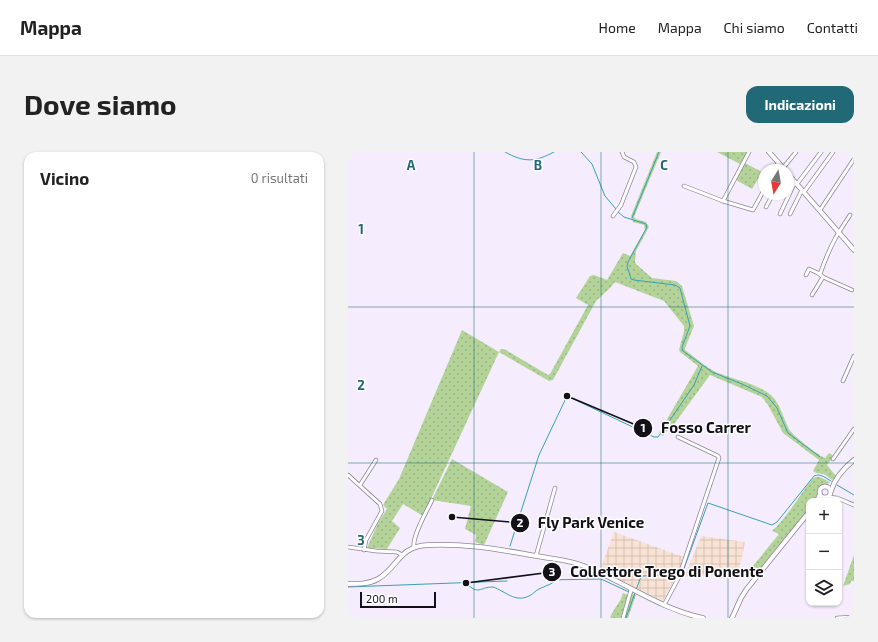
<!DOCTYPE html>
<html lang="it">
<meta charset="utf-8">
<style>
:root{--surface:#fff;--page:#f2f2f2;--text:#222;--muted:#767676;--line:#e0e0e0;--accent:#226978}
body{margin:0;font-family:"Exo 2",sans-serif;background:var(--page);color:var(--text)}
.controls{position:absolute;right:12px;bottom:12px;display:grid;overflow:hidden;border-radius:8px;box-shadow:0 1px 3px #0004}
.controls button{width:36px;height:36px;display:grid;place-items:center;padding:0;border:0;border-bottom:1px solid var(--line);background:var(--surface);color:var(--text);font:20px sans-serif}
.compass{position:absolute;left:410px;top:12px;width:36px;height:36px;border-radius:50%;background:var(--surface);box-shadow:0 1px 3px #0004;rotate:191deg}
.scale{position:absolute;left:12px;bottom:10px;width:76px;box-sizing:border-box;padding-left:4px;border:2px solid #131017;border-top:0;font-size:11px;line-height:14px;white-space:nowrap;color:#131017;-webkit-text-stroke:3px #fefefe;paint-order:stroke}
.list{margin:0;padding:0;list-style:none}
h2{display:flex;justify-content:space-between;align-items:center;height:52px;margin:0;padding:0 16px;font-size:17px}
h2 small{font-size:13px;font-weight:400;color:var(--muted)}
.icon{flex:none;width:22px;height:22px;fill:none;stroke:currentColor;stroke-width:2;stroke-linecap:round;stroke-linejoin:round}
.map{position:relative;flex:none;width:506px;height:466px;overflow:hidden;border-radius:12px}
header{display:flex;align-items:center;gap:24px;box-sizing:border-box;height:56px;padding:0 20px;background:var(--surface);border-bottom:1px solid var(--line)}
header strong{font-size:19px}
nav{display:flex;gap:22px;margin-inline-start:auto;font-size:14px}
.intro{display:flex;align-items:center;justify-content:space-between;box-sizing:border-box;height:96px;padding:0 24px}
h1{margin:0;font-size:28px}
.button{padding:10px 18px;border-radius:12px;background:var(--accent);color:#fff;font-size:14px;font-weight:700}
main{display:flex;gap:24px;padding:0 24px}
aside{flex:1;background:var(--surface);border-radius:12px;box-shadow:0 1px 3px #0004}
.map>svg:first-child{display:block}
.industrial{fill:url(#industrial-grid)}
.grass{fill:url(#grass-dots)}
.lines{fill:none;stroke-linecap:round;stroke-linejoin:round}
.stream{stroke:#36a1b6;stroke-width:1}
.street-casing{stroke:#8e8598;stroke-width:4.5}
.secondary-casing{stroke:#8e8598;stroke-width:5.5}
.street{stroke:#fff;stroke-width:3}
.secondary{stroke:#fff;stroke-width:4}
.grid{fill:none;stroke:#226978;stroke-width:1;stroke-opacity:0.55}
.grid-label{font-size:13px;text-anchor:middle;font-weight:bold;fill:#226978;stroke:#fefefe;stroke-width:3;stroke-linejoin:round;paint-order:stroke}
.leader{fill:none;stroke:#131017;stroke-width:1.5}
.callout-dot{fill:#131017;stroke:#fefefe;stroke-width:1.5}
.mark-label{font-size:12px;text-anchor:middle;font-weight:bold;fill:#fff}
.callout-label{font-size:15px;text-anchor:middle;font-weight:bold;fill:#131017;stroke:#fefefe;stroke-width:3;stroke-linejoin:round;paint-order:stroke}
</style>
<header>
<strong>Mappa</strong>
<nav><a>Home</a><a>Mappa</a><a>Chi siamo</a><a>Contatti</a></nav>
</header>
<div class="intro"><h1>Dove siamo</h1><a class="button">Indicazioni</a></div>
<main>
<aside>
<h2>Vicino<small>0 risultati</small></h2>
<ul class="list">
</ul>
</aside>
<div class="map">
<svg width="506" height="466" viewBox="0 0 506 466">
<defs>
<pattern id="industrial-grid" width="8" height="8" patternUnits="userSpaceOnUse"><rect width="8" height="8" fill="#f8e2d4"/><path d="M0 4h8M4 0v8" fill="none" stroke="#d4c1b5"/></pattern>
<pattern id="grass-dots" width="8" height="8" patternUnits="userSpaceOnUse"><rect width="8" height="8" fill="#b3d399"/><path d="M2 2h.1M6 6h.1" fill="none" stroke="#99b483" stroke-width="1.8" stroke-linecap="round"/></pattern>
</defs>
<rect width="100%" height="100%" fill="#f5edfe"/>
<!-- industrial -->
<g class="industrial">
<polygon points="266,380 336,405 330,421 315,449 252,418"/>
<polygon points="353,384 397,390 391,419 377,422 337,424"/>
</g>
<!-- grass -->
<g class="grass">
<path d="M309 0H313L286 65 288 67 298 70 301 75 288 99 287 110 288 112 304 126 328 129 334 134 346 174 337 196V198C348 206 359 216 370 221 387 228 411 232 424 244 433 253 435 266 441 277 445 284 469 302 477 306L481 301 486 304 479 313 488 324 484 328 476 322 468 321 465 319 471 308 435 281 420 253 414 245 362 223 321 279 320 278 315 284 311 281 350 214 332 200 331 198 336 179V174L316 149 267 130 262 136 248 149 205 228 201 229 151 200 75 364 55 352 44 369 52 376 39 397 19 396 30 371 39 357 35 353 51 327 114 178 151 200 153 197H156L200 223 202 222 240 153 228 146 242 124 246 123 259 128 275 101 282 104 297 78 296 73 285 70 283 64Z"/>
<polygon points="369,0 399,0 392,12"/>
<polygon points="397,11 414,20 404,37 388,28"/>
<polygon points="104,307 160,340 136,393 127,390 128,383 117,377 123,354 84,348"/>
<path d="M468 325H472L482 330 478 333 472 334 469 337 470 343 468 349H461V357L409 420H400L431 382 424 379C440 364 451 344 464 327Z"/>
<polygon points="506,403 506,429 503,429 502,432 495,434"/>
<path d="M281 439 288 443 280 466H262C265 457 273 450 275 441L280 443Z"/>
</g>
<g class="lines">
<!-- stream -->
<g class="stream">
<path d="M157 0C177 11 187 10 206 0"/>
<polyline points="233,0 244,12 257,44 268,57"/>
<polyline points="270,60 276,65 298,72 299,75 280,110 279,114 283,127 286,128 327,133 332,136 342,174 334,195 335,199 364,220 394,232 419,244 429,256 440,281 472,305"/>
<polyline points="284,66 311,0"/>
<polyline points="489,333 506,343"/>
<polyline points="162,394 191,303 219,244 306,285 310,285 313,281 346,233 354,214"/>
<polyline points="198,428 253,427 281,440"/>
<path d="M118 431C131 444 131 435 145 435 157 439 167 451 181 444 184 443 187 439 191 437 197 434 203 433 208 428"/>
<polyline points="0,435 159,429"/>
<path d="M288 438 292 427 295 424 334 422 360 351 424 373 429 370 466 324C473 321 477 326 483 329"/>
<polyline points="278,466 287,441"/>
</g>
<defs>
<g id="street">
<polyline points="435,16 448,0"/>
<polyline points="426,18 430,11"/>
<polyline points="449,32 473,0"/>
<polyline points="336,34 375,49 405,58 416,38"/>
<polyline points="456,40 485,0"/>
<polyline points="375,49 401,0"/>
<polyline points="418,55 425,42"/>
<polyline points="472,58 506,7"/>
<polyline points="432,62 447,30"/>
<polyline points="442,62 454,38"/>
<polyline points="265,64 273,53 288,15 286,10 276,5 274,0"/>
<path d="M472 122C476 111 481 98 487 87 492 78 497 71 502 63"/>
<polyline points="458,123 461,117 470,121 475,125 504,138"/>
<polyline points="464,143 475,125"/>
<polyline points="495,229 506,204"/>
<polyline points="485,307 506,277"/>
<polyline points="0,323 32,352 34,359 18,388 16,398"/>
<polyline points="12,333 28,308"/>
<polyline points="480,345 489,346 506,353"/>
<polyline points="0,395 28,399 49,400 54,403"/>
<path d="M66 395C64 384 79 359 84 348"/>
<polyline points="188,404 207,336"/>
<polyline points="316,453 331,425 371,306 370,304 330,285"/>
<polyline points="275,466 283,438"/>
<polyline points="489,466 506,465"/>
</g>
<g id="secondary">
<polyline points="421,0 437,18"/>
<polyline points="440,22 506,98"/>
<circle cx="477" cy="340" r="5.5"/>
<path d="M483 339C487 326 496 316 506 308"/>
<polyline points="469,349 472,342"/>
<path d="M0 432C10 432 21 432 30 427 51 415 50 394 81 393 118 391 153 398 189 404 204 407 222 408 236 414 277 430 312 457 355 466"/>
<polyline points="384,466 393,446 398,438 461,360"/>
</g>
</defs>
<!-- street casing -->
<use href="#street" class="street-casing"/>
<!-- secondary casing -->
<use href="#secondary" class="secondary-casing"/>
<!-- street -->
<use href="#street" class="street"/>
<!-- secondary -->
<use href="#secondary" class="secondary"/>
</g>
<!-- grid -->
<path class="grid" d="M126 0V466M253 0V466M380 0V466M0 155H506M0 311H506"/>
<g class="grid-label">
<text x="63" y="18">A</text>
<text x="190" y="18">B</text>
<text x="316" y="18">C</text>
<text x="13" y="82">1</text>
<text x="13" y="238">2</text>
<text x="13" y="393">3</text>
</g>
<!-- callouts -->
<path class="leader" d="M219 244L295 276M104 365L172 371M118 431L204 420"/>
<g class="callout-dot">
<circle cx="219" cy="244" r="4"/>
<circle cx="104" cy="365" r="4"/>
<circle cx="118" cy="431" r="4"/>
<circle cx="295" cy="276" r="10"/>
<circle cx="172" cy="371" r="10"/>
<circle cx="204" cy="420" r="10"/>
</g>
<g class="mark-label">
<text x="295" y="280">1</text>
<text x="172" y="375">2</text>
<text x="204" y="424">3</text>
</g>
<g class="callout-label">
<text x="358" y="281">Fosso Carrer</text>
<text x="243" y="376">Fly Park Venice</text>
<text x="319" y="425">Collettore Trego di Ponente</text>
</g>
</svg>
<div class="controls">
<button>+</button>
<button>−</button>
<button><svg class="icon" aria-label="layers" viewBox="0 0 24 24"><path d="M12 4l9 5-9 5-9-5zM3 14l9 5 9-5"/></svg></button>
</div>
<svg class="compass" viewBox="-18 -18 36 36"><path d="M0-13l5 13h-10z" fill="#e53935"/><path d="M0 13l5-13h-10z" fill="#767676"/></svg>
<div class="scale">200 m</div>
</div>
</main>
